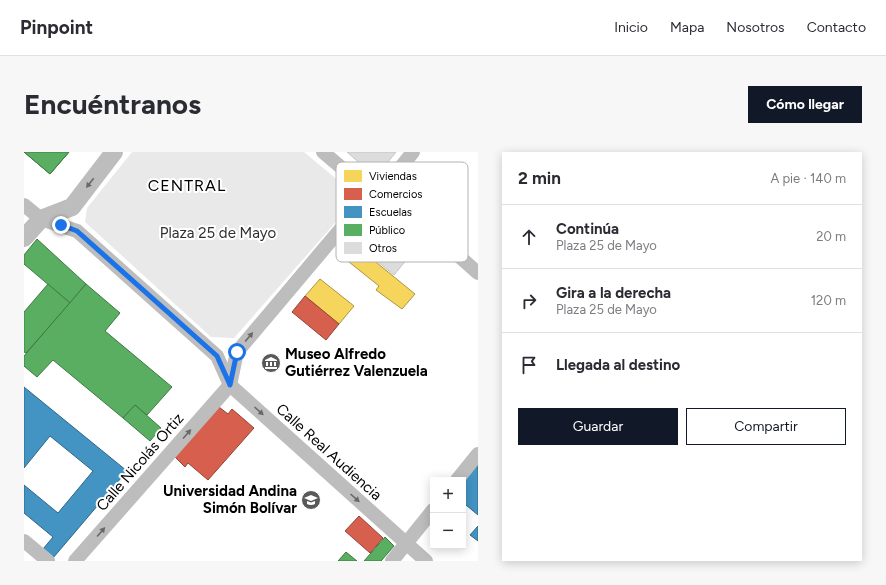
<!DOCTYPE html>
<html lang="es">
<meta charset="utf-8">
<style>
:root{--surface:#fff;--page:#f7f7f7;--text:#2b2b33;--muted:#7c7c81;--line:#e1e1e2;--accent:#111827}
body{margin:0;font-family:Figtree,sans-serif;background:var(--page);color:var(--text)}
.controls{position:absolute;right:12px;bottom:12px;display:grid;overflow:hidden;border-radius:0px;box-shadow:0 2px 10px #0003}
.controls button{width:36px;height:36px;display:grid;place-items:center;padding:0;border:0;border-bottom:1px solid var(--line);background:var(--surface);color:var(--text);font:20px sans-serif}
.stop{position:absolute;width:12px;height:12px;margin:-9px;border:3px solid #1a73e8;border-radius:50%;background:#fff}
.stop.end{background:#1a73e8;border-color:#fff;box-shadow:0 1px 4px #0008}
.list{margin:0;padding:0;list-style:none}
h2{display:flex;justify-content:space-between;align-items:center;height:52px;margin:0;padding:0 16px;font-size:17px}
h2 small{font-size:13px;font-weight:400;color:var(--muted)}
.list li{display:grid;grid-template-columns:26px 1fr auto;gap:12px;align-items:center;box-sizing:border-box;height:64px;padding:0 16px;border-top:1px solid var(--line)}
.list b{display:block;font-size:15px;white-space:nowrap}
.list p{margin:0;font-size:13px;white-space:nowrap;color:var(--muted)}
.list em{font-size:13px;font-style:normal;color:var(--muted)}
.actions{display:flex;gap:8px;padding:12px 16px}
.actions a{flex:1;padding:9px 0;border:1px solid var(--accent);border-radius:0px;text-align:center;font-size:14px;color:var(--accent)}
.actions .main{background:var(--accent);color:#fff}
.icon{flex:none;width:22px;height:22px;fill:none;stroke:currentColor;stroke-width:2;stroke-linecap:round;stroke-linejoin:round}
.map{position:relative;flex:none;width:454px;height:409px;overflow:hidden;border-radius:0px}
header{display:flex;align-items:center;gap:24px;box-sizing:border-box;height:56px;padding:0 20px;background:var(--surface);border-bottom:1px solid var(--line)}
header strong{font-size:19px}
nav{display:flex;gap:22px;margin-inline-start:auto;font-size:14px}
.intro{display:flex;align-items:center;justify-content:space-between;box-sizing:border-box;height:96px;padding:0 24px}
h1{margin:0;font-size:28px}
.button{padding:10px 18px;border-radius:0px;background:var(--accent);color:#fff;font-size:14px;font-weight:700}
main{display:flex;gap:24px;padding:0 24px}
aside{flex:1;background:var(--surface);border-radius:0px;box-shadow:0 2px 10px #0003}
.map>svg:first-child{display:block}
.green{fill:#e9e9e9}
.homes{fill:#f6d55c;stroke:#ac9540}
.shops{fill:#d6604d;stroke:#964336}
.schools{fill:#4393c3;stroke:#2f6788}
.public{fill:#5aae61;stroke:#3f7a44}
.building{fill:#dcdcdc;stroke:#c4c4c4}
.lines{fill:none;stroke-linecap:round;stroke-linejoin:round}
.minor{stroke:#bdbdbd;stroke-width:14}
.major{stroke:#bdbdbd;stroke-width:18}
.oneway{fill:#686868}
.route{stroke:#1a73e8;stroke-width:5}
.labels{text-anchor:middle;stroke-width:4;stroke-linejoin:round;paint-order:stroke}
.park-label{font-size:15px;fill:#2e2e2e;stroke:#fff}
.poi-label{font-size:15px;font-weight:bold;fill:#000;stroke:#fff;text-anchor:start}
.street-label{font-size:15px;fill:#000;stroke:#fff}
.neighbourhood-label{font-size:16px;letter-spacing:1px;fill:#000;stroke:#fff}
.key{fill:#fff;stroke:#b2b2b2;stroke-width:1}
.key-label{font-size:11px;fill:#000}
</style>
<header>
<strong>Pinpoint</strong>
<nav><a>Inicio</a><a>Mapa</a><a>Nosotros</a><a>Contacto</a></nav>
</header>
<div class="intro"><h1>Encuéntranos</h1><a class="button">Cómo llegar</a></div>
<main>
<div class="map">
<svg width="454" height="409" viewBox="0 0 454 409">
<rect width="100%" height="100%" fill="#fff"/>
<!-- green -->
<polygon class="green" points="108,0 280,0 322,35 325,55 210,186 187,185 61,70 63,56"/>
<!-- homes -->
<g class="homes">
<polygon points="332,83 348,95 342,102 391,142 378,157 352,138 355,134 315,102"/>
<polygon points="296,127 330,154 315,172 281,144"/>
</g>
<!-- shops -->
<g class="shops">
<polygon points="281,144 315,172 302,188 268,160"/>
<polygon points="195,255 204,262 208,257 230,276 184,328 164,311 161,315 151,305"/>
<polygon points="335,364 359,386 346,401 321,379"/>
</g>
<!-- schools -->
<g class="schools">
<polygon points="0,235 103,319 29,406 19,397 29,385 0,361 0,333 34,361 69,319 26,284 0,316"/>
<polygon points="454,313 454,363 442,353 439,357 439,330"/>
<polygon points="454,374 454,389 446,383"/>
</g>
<!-- public -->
<g class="public">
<polygon points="0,0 45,0 26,22"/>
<polygon points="0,0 45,0 26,22"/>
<polygon points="13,87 62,132 46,151 0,112 0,103"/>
<polygon points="24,132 46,151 2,201 0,200 0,160"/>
<polygon points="62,132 96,161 81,179 148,235 123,263 111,253 99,266 29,208 13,225 0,214 0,204"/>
<polygon points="111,253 137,276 126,289 99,266"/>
<polygon points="361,385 370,394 357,409 340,409"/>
<polygon points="322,400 333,409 314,409"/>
</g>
<!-- building -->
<g class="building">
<polygon points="323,0 372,0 355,21 348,22"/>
<polygon points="357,50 362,51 402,84 370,123 353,109 372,86 364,80 356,89 337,74"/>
</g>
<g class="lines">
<!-- minor -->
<g class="minor">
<polyline points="299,0 339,34 359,37"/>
<polyline points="359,37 454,121"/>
<polyline points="0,53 17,67 53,79 193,204 206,233 402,409"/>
<polyline points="433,328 454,302"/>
<polyline points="0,389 24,409"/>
<polyline points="51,409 206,233 213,200 342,47 359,37 389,0"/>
<polyline points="368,409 409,358"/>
</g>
<!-- major -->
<polyline class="major" points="0,86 17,67 48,55 90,0"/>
</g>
<!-- one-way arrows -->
<defs><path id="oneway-solid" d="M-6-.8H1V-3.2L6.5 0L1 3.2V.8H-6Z"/></defs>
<g class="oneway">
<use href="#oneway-solid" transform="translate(66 31) rotate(128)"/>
<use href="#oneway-solid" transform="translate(225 185) rotate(-50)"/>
<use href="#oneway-solid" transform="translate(235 259) rotate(42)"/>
<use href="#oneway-solid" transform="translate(163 282) rotate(-49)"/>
<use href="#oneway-solid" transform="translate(331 346) rotate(42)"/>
<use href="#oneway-solid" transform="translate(77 380) rotate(-49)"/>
</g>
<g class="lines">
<!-- route -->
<polyline class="route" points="37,73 53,79 193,204 206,233 213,200"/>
</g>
<!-- icons -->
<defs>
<symbol id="museum-disc" viewBox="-11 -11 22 22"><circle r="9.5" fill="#595959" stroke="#fff"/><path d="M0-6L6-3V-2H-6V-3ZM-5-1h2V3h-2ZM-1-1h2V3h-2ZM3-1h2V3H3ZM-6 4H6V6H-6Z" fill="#fff"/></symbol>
<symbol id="university-disc" viewBox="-11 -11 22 22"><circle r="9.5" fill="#595959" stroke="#fff"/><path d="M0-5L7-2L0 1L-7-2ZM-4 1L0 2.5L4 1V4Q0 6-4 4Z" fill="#fff"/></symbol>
</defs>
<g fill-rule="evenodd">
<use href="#museum-disc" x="236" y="200" width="22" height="22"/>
<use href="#university-disc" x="276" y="337" width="22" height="22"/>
</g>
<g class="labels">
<!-- park labels -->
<g class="park-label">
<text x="194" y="86">Plaza 25 de Mayo</text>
</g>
<!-- poi labels -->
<g class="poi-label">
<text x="261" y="207">Museo Alfredo<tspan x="261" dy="17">Gutiérrez Valenzuela</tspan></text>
<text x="273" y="344" text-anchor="end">Universidad Andina<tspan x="273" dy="17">Simón Bolívar</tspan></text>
</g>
<!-- street labels -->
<g class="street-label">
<text transform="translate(305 300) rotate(42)" y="5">Calle Real Audiencia</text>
<text transform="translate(116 310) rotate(-49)" y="5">Calle Nicolás Ortiz</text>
</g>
<!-- neighbourhood labels -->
<g class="neighbourhood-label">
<text x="163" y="39">CENTRAL</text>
</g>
</g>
<!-- legend -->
<rect x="312" y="10" width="132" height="100" rx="6" class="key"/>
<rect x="320" y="18" width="18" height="12" fill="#f6d55c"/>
<rect x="320" y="36" width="18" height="12" fill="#d6604d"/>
<rect x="320" y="54" width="18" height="12" fill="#4393c3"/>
<rect x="320" y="72" width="18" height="12" fill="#5aae61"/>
<rect x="320" y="90" width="18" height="12" fill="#dcdcdc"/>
<g class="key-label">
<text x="345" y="28">Viviendas</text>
<text x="345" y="46">Comercios</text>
<text x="345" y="64">Escuelas</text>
<text x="345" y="82">Público</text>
<text x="345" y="100">Otros</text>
</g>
</svg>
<div class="controls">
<button>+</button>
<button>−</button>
</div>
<div class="stop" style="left:213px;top:200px"></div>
<div class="stop end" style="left:37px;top:73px"></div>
</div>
<aside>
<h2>2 min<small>A pie · 140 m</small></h2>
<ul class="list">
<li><svg class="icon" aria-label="ahead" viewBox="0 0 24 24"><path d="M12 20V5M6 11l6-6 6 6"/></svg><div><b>Continúa</b><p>Plaza 25 de Mayo</p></div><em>20 m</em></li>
<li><svg class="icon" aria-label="right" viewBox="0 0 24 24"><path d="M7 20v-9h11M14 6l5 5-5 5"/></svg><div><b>Gira a la derecha</b><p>Plaza 25 de Mayo</p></div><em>120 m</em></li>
<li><svg class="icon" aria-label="arrive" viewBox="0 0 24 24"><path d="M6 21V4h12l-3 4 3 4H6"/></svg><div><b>Llegada al destino</b></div></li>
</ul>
<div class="actions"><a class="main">Guardar</a><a>Compartir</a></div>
</aside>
</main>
